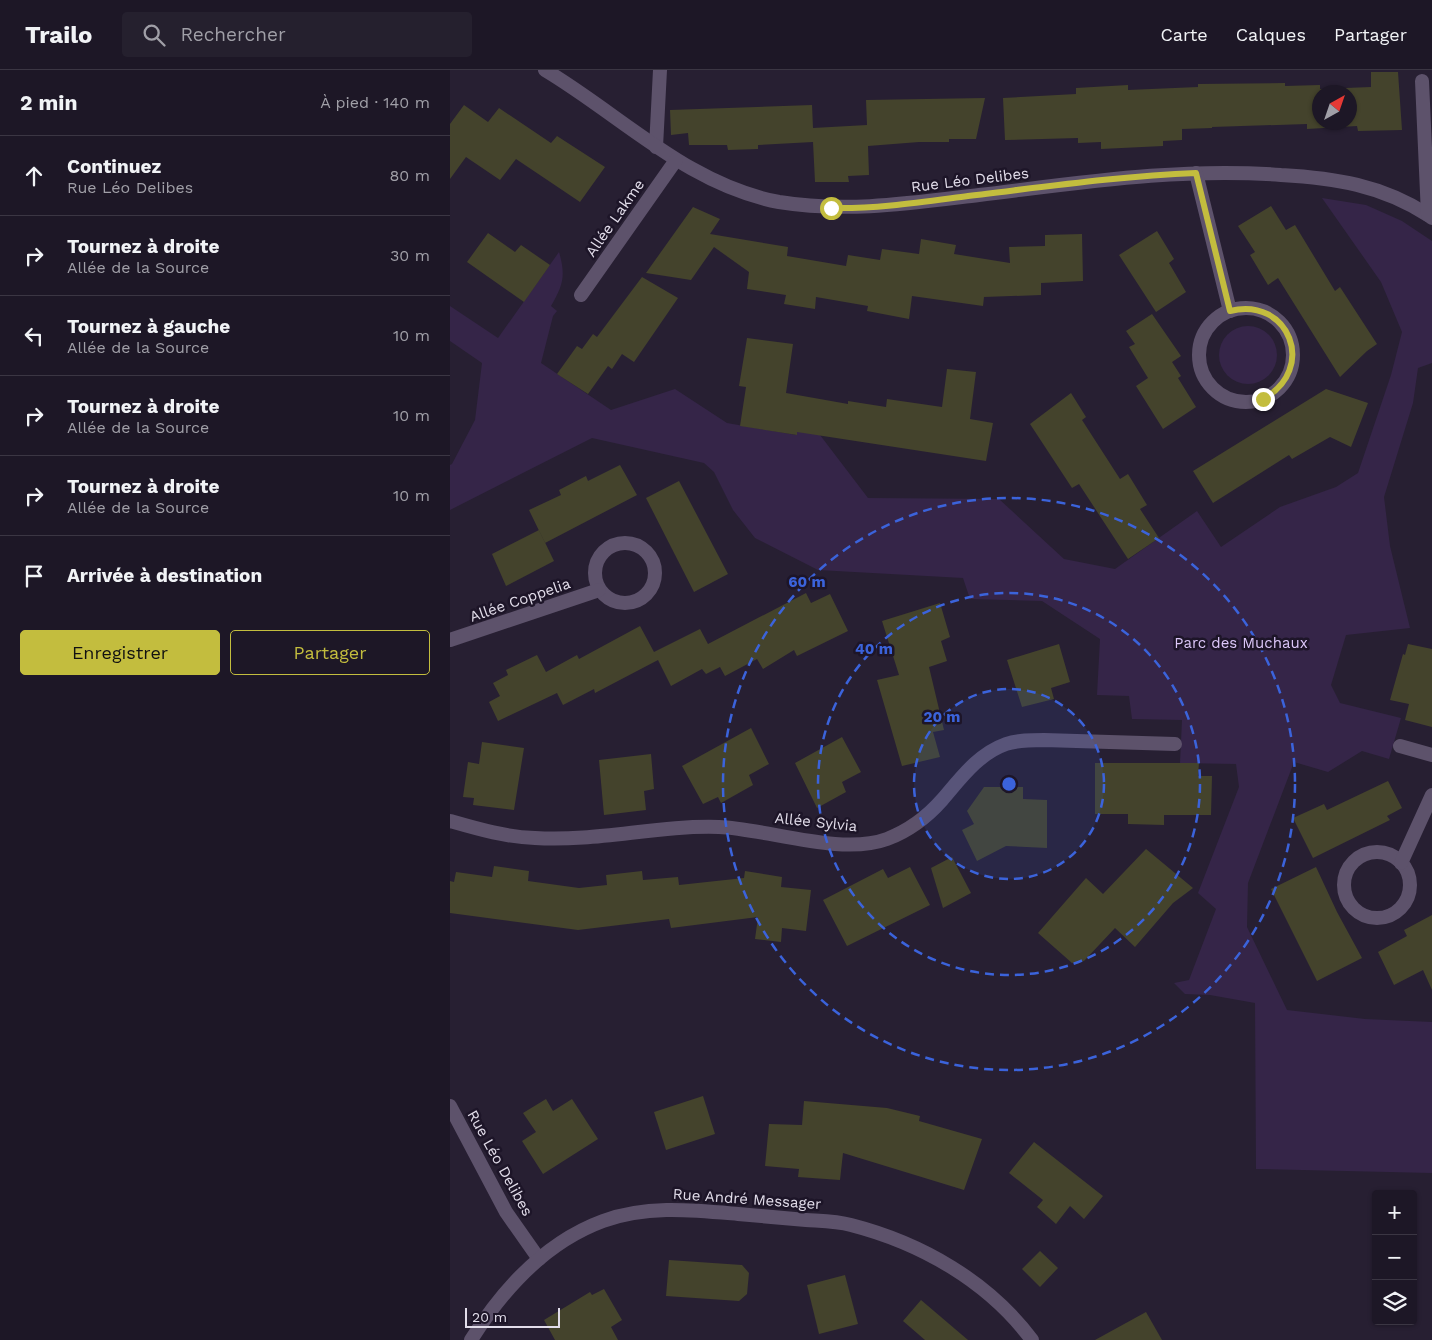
<!DOCTYPE html>
<html lang="fr">
<meta charset="utf-8">
<style>
:root{--surface:#1d1726;--page:#25202e;--text:#f1f3f6;--muted:#a09fa7;--line:#3b3643;--accent:#c3bd3e}
body{margin:0;font-family:"Work Sans",sans-serif;background:var(--page);color:var(--text)}
.controls{position:absolute;right:15px;bottom:15px;display:grid;overflow:hidden;border-radius:5px;box-shadow:0 1px 4px #0004}
.controls button{width:45px;height:45px;display:grid;place-items:center;padding:0;border:0;border-bottom:1px solid var(--line);background:var(--surface);color:var(--text);font:25px sans-serif}
.compass{position:absolute;left:862px;top:15px;width:45px;height:45px;border-radius:50%;background:var(--surface);box-shadow:0 1px 4px #0004;rotate:40deg}
.scale{position:absolute;left:15px;bottom:12px;width:95px;box-sizing:border-box;padding-left:5px;border:2px solid #e2ddea;border-top:0;font-size:14px;line-height:18px;white-space:nowrap;color:#e2ddea;-webkit-text-stroke:4px #1d1528;paint-order:stroke}
.stop{position:absolute;width:15px;height:15px;margin:-11px;border:4px solid #c3bd3e;border-radius:50%;background:#fff}
.stop.end{background:#c3bd3e;border-color:#fff;box-shadow:0 1px 5px #0008}
.list{margin:0;padding:0;list-style:none}
h2{display:flex;justify-content:space-between;align-items:center;height:65px;margin:0;padding:0 20px;font-size:21px}
h2 small{font-size:16px;font-weight:400;color:var(--muted)}
.list li{display:grid;grid-template-columns:32px 1fr auto;gap:15px;align-items:center;box-sizing:border-box;height:80px;padding:0 20px;border-top:1px solid var(--line)}
.list b{display:block;font-size:19px;white-space:nowrap}
.list p{margin:0;font-size:16px;white-space:nowrap;color:var(--muted)}
.list em{font-size:16px;font-style:normal;color:var(--muted)}
.actions{display:flex;gap:10px;padding:15px 20px}
.actions a{flex:1;padding:11px 0;border:1px solid var(--accent);border-radius:5px;text-align:center;font-size:18px;color:var(--accent)}
.actions .main{background:var(--accent);color:#111}
.icon{flex:none;width:28px;height:28px;fill:none;stroke:currentColor;stroke-width:2;stroke-linecap:round;stroke-linejoin:round}
.map{position:relative;flex:none;width:982px;height:1270px;overflow:hidden}
header{display:flex;align-items:center;gap:30px;box-sizing:border-box;height:70px;padding:0 25px;background:var(--surface);border-bottom:1px solid var(--line)}
header strong{font-size:24px}
nav{display:flex;gap:28px;margin-inline-start:auto;font-size:18px}
.search{width:350px;height:45px;background:var(--page);display:flex;align-items:center;gap:12px;box-sizing:border-box;padding:0 18px;border-radius:5px;color:var(--muted);font-size:19px}
main{display:flex}
aside{flex:1;background:var(--surface)}
.map>svg:first-child{display:block}
.green{fill:#352548}
.building{fill:#44432c;fill-rule:evenodd}
.lines{fill:none;stroke-linecap:round;stroke-linejoin:round}
.service{stroke:#5d526b;stroke-width:14}
.minor{stroke:#5d526b;stroke-width:14}
.route{stroke:#c3bd3e;stroke-width:6}
.ring{fill:none;stroke:#3b63db;stroke-width:2.5;stroke-dasharray:9 6}
.labels{text-anchor:middle;stroke-width:5;stroke-linejoin:round;paint-order:stroke}
.street-label{font-size:15px;fill:#e2ddea;stroke:#1d1528}
.park-label{font-size:15px;fill:#dcc7f9;stroke:#1d1528}
.centre{fill:#3b63db;stroke:#1d1528;stroke-width:2.5}
.ring-label{font-size:15px;text-anchor:middle;font-weight:bold;fill:#3b63db;stroke:#1d1528;stroke-width:5;stroke-linejoin:round;paint-order:stroke}
</style>
<header>
<strong>Trailo</strong>
<div class="search"><svg class="icon" aria-label="search" viewBox="0 0 24 24"><circle cx="10" cy="10" r="6"/><path d="M15 15l6 6"/></svg>Rechercher</div>
<nav><a>Carte</a><a>Calques</a><a>Partager</a></nav>
</header>
<main>
<aside>
<h2>2 min<small>À pied · 140 m</small></h2>
<ul class="list">
<li><svg class="icon" aria-label="ahead" viewBox="0 0 24 24"><path d="M12 20V5M6 11l6-6 6 6"/></svg><div><b>Continuez</b><p>Rue Léo Delibes</p></div><em>80 m</em></li>
<li><svg class="icon" aria-label="right" viewBox="0 0 24 24"><path d="M7 20v-9h11M14 6l5 5-5 5"/></svg><div><b>Tournez à droite</b><p>Allée de la Source</p></div><em>30 m</em></li>
<li><svg class="icon" aria-label="left" viewBox="0 0 24 24"><path d="M17 20v-9H6M10 6l-5 5 5 5"/></svg><div><b>Tournez à gauche</b><p>Allée de la Source</p></div><em>10 m</em></li>
<li><svg class="icon" aria-label="right" viewBox="0 0 24 24"><path d="M7 20v-9h11M14 6l5 5-5 5"/></svg><div><b>Tournez à droite</b><p>Allée de la Source</p></div><em>10 m</em></li>
<li><svg class="icon" aria-label="right" viewBox="0 0 24 24"><path d="M7 20v-9h11M14 6l5 5-5 5"/></svg><div><b>Tournez à droite</b><p>Allée de la Source</p></div><em>10 m</em></li>
<li><svg class="icon" aria-label="arrive" viewBox="0 0 24 24"><path d="M6 21V4h12l-3 4 3 4H6"/></svg><div><b>Arrivée à destination</b></div></li>
</ul>
<div class="actions"><a class="main">Enregistrer</a><a>Partager</a></div>
</aside>
<div class="map">
<svg width="982" height="1270" viewBox="0 0 982 1270">
<rect width="100%" height="100%" fill="#271f32"/>
<!-- green -->
<g class="green">
<path d="M872 128 916 135 952 151 982 171V293L968 298 963 333 934 427 940 476 960 558 896 565 881 615 890 633 951 648 939 689 912 681 878 702 844 692 798 813 797 857 837 940 915 949 982 952V1103L806 1099 805 933 760 925 735 924 724 913 739 910 766 839 748 823 789 717 786 694 730 693 732 650 682 649 679 626 647 625 650 569 592 531 520 529 513 508 368 500 305 468 283 440 264 402 254 393 142 368 0 440V395L2 394 25 350 32 293 0 271V236L48 268 109 182C116 206 113 215 101 236L107 241 103 246 91 293 161 340 225 319 277 353 346 365 352 332 370 365 418 428 549 429 614 489 665 499 747 441 771 477 830 437 886 417 908 403 941 305 952 262 931 212Z"/>
<circle cx="798" cy="285" r="29"/>
</g>
<!-- building -->
<g class="building">
<path d="M921 2H948L952 60 908 61 907 56 857 59V54L762 57V58L732 59V70L713 71V76L651 79V72L628 73V68L555 70 553 28 626 24V18L678 15V20L748 17V14L835 13V16L870 15V19L921 17ZM870 22H900V52H870Z"/>
<polygon points="535,28 526,69 499,69 499,72 469,72 418,76 419,105 398,106 399,112 365,112 363,72 308,75 308,79 278,80 277,75 239,75 238,63 221,65 220,40 362,35 363,58 417,55 416,30"/>
<polygon points="14,35 38,52 49,38 101,73 107,66 155,97 130,132 66,89 50,110 16,87 0,109 0,54"/>
<polygon points="821,136 836,160 845,155 885,221 890,217 927,274 917,281 890,307 828,208 818,215 800,185 805,182 788,156"/>
<polygon points="243,137 270,149 260,164 338,177 337,186 396,196 398,185 430,190 432,179 469,184 471,169 506,175 504,184 560,193 559,177 595,176 595,165 632,164 633,211 591,213 591,225 534,227 533,236 462,226 459,249 417,241 418,236 366,227 365,239 334,234 336,225 297,219 299,202 264,177 241,210 196,203"/>
<polygon points="707,161 724,189 719,193 736,222 706,242 669,185"/>
<polygon points="38,163 65,182 71,175 100,195 74,232 17,192"/>
<polygon points="192,207 228,228 184,292 172,284 162,299 158,296 138,324 107,304 127,276 132,279 143,264 147,267"/>
<polygon points="702,244 731,286 722,292 731,306 728,308 746,337 713,359 686,316 698,308 679,277 685,274 676,261"/>
<polygon points="297,268 343,274 336,323 398,334 398,331 436,337 437,329 492,337 497,299 526,302 520,349 543,353 536,391 347,362 347,365 290,356 296,317 289,316"/>
<polygon points="876,319 918,333 901,377 880,367 842,389 839,385 763,433 743,401"/>
<polygon points="621,323 636,347 632,350 670,409 678,404 697,435 690,439 709,468 678,489 629,414 622,418 580,354"/>
<polygon points="170,395 187,425 95,473 79,440 111,425 109,420 136,406 138,411"/>
<polygon points="229,411 278,504 244,522 196,428"/>
<polygon points="89,460 104,491 56,516 42,484"/>
<polygon points="356,523 361,533 380,524 398,561 347,586 344,580 313,599 307,589 275,606 270,597 256,604 252,599 221,616 208,590 145,623 144,619 113,635 107,623 48,651 39,632 50,626 43,613 58,605 56,600 87,585 96,602 127,585 129,589 190,556 204,582 250,559 258,574"/>
<polygon points="490,533 500,567 491,571 497,591 479,597 494,660 483,662 490,687 452,696 427,610 449,605 432,551"/>
<polygon points="609,574 620,612 601,618 604,629 572,637 557,590"/>
<polygon points="958,574 982,579 982,657 955,650 959,634 940,630 953,584 955,585"/>
<polygon points="301,658 319,694 299,705 303,715 271,733 268,727 253,734 232,696"/>
<polygon points="392,667 411,702 392,712 396,722 367,738 345,693"/>
<polygon points="32,672 74,678 64,740 23,735 24,728 13,727 18,692 29,694"/>
<polygon points="201,684 204,719 194,721 196,740 154,745 149,690"/>
<polygon points="645,693 749,693 748,706 762,706 761,745 714,745 714,755 678,754 678,744 645,744"/>
<polygon points="938,711 952,738 937,746 940,750 863,788 843,748 874,734 877,740"/>
<polygon points="534,717 573,717 573,729 597,730 597,778 556,776 527,791 512,760 524,754 517,741"/>
<polygon points="696,779 743,818 723,833 685,877 665,858 634,891 622,893 588,863 636,808 653,824"/>
<polygon points="502,787 521,823 493,838 481,798"/>
<polygon points="44,796 79,801 78,811 129,818 157,815 156,805 192,801 193,810 228,807 229,815 294,808 295,801 332,807 331,817 361,820 356,861 332,858 331,872 305,869 308,847 221,858 219,849 128,860 0,843 0,811 4,812 6,802 42,807"/>
<polygon points="460,797 480,835 397,876 373,830 433,799 438,808"/>
<polygon points="866,797 887,842 912,888 867,911 821,819"/>
<polygon points="982,845 982,920 973,900 944,915 928,882 957,866 954,860"/>
<polygon points="253,1026 265,1064 216,1080 204,1042"/>
<polygon points="96,1029 103,1041 122,1029 148,1069 93,1104 72,1071 86,1062 73,1043"/>
<polygon points="354,1031 437,1038 470,1046 469,1051 532,1069 514,1120 393,1083 390,1110 348,1107 349,1099 315,1096 319,1054 352,1055"/>
<polygon points="584,1072 653,1126 634,1149 620,1136 606,1154 587,1137 593,1130 559,1103"/>
<polygon points="590,1181 608,1198 590,1217 572,1199"/>
<polygon points="219,1190 292,1195 299,1203 297,1224 289,1231 216,1226"/>
<polygon points="395,1205 408,1254 369,1264 357,1215"/>
<polygon points="154,1219 172,1250 161,1257 168,1270 105,1270 94,1250 140,1222 142,1225"/>
<polygon points="471,1230 518,1270 475,1270 453,1251"/>
<polygon points="696,1242 712,1270 645,1270"/>
</g>
<g class="lines">
<!-- service -->
<polyline class="service" points="206,77 210,0"/>
<!-- minor -->
<g class="minor">
<path d="M95 0C172 46 238 115 329 132 397 143 462 133 529 125 629 113 730 97 831 105 885 108 931 115 978 145"/>
<polyline points="972,11 978,145 982,148"/>
<polyline points="746,103 780,241"/>
<polyline points="131,225 226,90"/>
<circle cx="796" cy="285" r="47"/>
<circle cx="175" cy="503" r="30"/>
<polyline points="0,570 149,520"/>
<polyline points="950,676 982,685"/>
<path d="M0 751C28 759 55 767 85 768 146 772 208 755 269 757 318 759 391 786 437 769 458 761 477 747 492 730 511 708 528 684 556 674 568 670 581 670 594 670L725 674"/>
<circle cx="927" cy="815" r="33"/>
<polyline points="951,793 982,725"/>
<polyline points="0,1036 56,1142 89,1189"/>
<path d="M21 1270C53 1219 96 1172 153 1151 197 1135 242 1140 288 1144 310 1146 333 1148 356 1150 370 1151 386 1151 401 1155 471 1173 538 1211 582 1270"/>
</g>
</g>
<g class="lines">
<!-- route -->
<path class="route" d="M381 138C427 139 472 132 518 126 594 117 670 106 746 103L780 241C839 226 868 299 813 329"/>
</g>
<!-- distance rings -->
<circle cx="559" cy="714" r="95" fill="#3b63db" fill-opacity=".12"/>
<g class="ring">
<circle cx="559" cy="714" r="95"/>
<circle cx="559" cy="714" r="191"/>
<circle cx="559" cy="714" r="286"/>
</g>
<g class="labels">
<!-- street labels -->
<g class="street-label">
<text transform="translate(520 110) rotate(-7)" y="5">Rue Léo Delibes</text>
<text transform="translate(165 148) rotate(-55)" y="5">Allée Lakme</text>
<text transform="translate(70 530) rotate(-19)" y="5">Allée Coppelia</text>
<text transform="translate(366 752) rotate(6)" y="5">Allée Sylvia</text>
<text transform="translate(50 1093) rotate(61)" y="5">Rue Léo Delibes</text>
<text transform="translate(297 1129) rotate(4)" y="5">Rue André Messager</text>
</g>
<!-- park labels -->
<g class="park-label">
<text x="791" y="578">Parc des Muchaux</text>
</g>
</g>
<circle cx="559" cy="714" r="8" class="centre"/>
<g class="ring-label">
<text x="357" y="517">60 m</text>
<text x="424" y="584">40 m</text>
<text x="492" y="652">20 m</text>
</g>
</svg>
<div class="controls">
<button>+</button>
<button>−</button>
<button><svg class="icon" aria-label="layers" viewBox="0 0 24 24"><path d="M12 4l9 5-9 5-9-5zM3 14l9 5 9-5"/></svg></button>
</div>
<svg class="compass" viewBox="-18 -18 36 36"><path d="M0-13l5 13h-10z" fill="#e53935"/><path d="M0 13l5-13h-10z" fill="#a09fa7"/></svg>
<div class="scale">20 m</div>
<div class="stop" style="left:381px;top:138px"></div>
<div class="stop end" style="left:813px;top:329px"></div>
</div>
</main>
